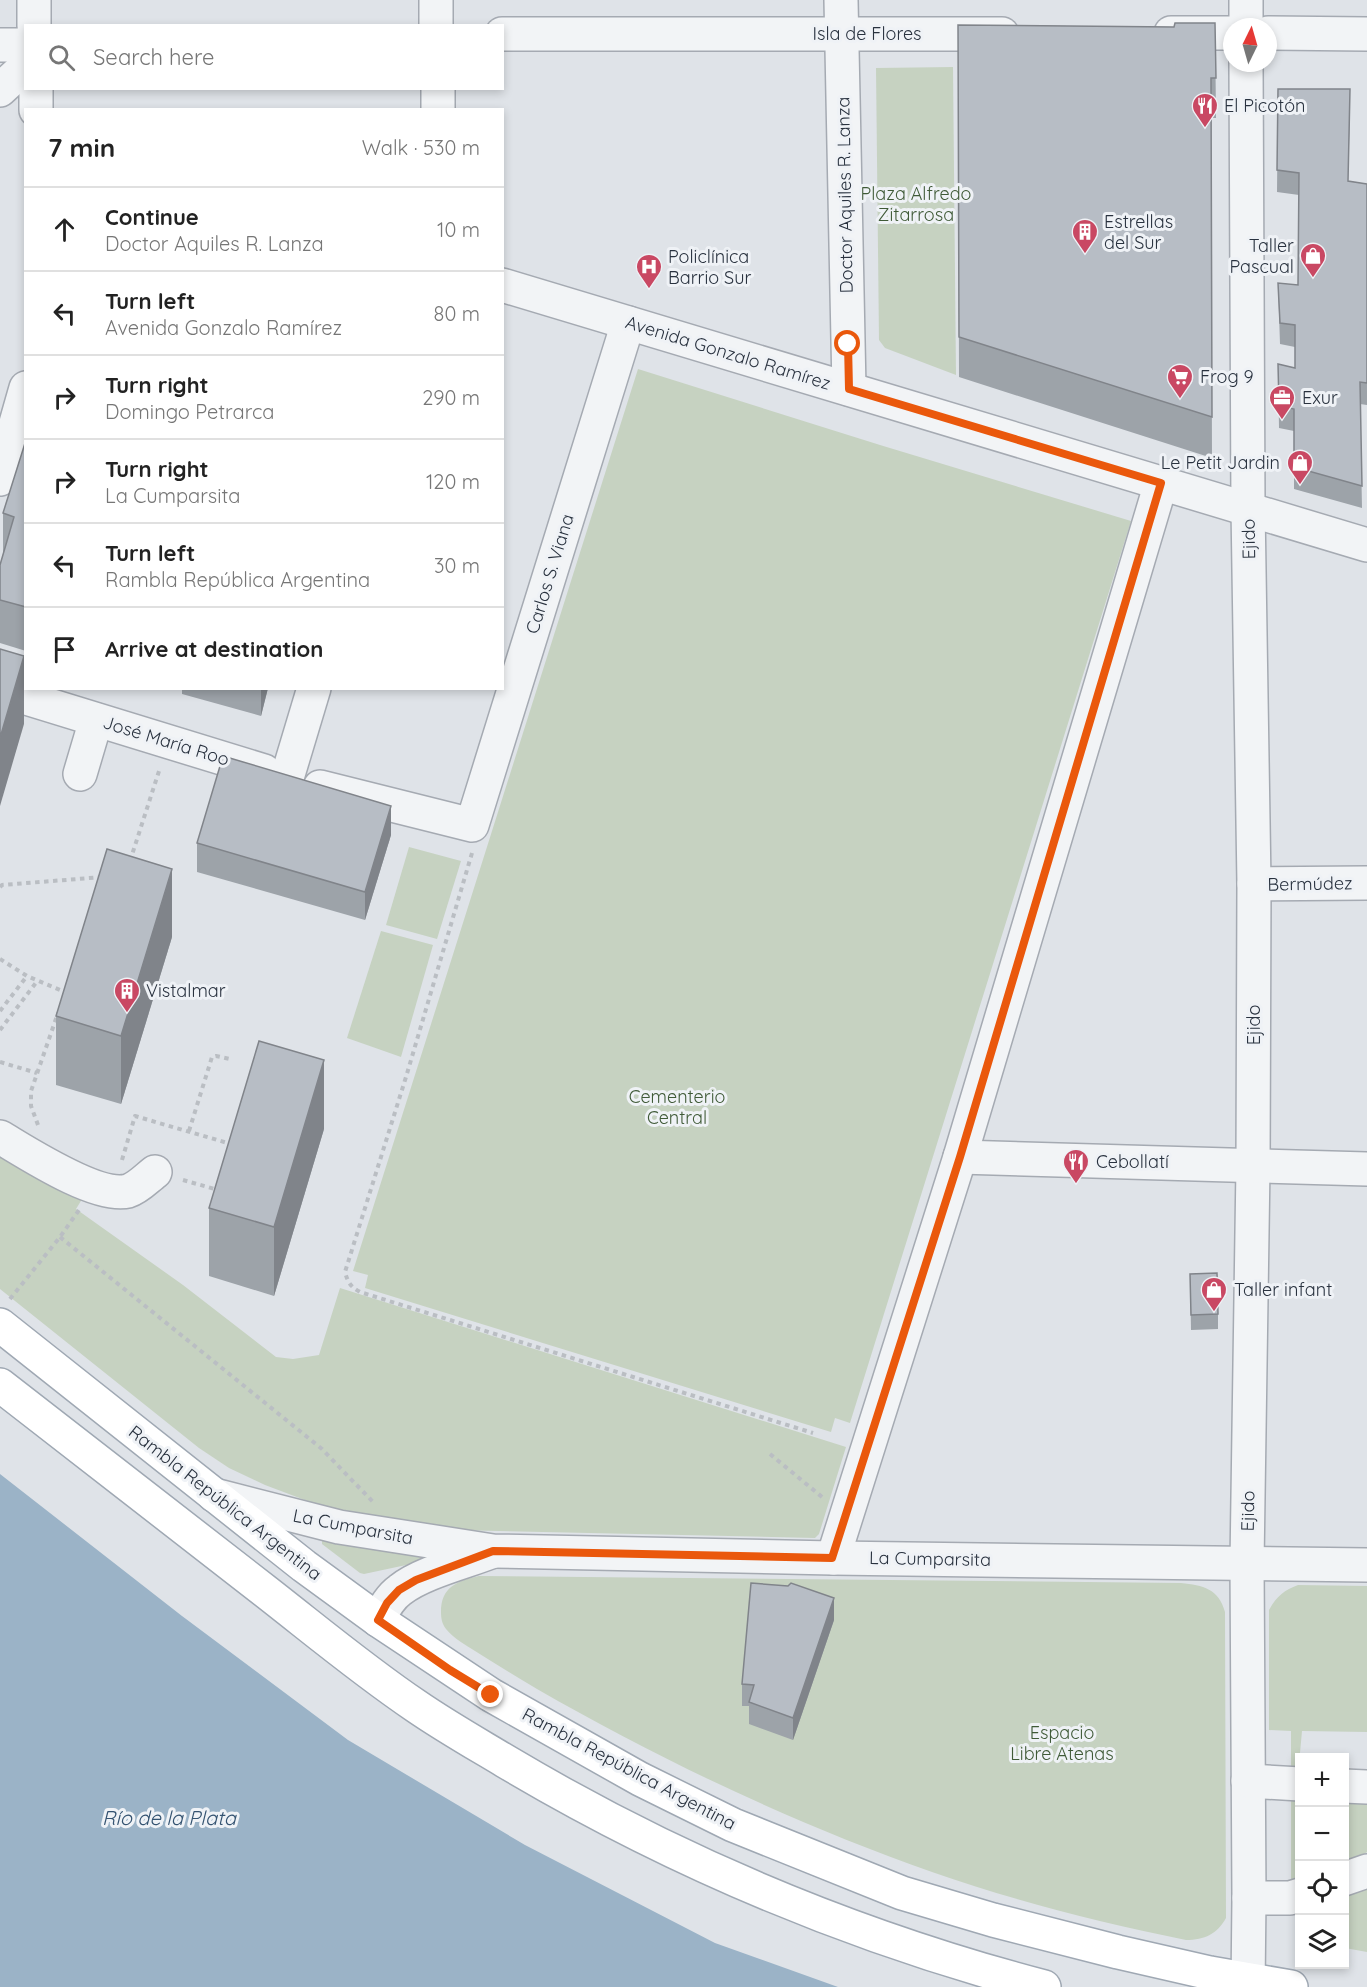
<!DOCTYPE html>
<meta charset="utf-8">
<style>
:root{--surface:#fff;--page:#f2f2f2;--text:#222;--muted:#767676;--line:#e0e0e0}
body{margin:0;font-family:Quicksand,sans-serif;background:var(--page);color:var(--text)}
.controls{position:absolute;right:18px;bottom:18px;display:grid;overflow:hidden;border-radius:0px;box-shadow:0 3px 9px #0003}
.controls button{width:54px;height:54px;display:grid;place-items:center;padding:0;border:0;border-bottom:2px solid var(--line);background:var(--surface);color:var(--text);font:30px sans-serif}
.compass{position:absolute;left:1223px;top:18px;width:54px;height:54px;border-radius:50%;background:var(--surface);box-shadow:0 3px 9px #0003;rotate:5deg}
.stop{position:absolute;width:18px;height:18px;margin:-14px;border:4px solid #ea580c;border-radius:50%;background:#fff}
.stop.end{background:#ea580c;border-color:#fff;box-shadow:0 2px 6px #0008}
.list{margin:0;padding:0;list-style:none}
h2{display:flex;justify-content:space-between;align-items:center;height:78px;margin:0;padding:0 24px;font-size:26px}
h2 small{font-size:20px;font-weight:400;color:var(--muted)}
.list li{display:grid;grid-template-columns:39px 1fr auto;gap:18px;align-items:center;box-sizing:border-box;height:84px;padding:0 24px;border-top:2px solid var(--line)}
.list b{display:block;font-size:22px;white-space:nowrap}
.list p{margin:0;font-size:20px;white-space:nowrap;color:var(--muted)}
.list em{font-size:20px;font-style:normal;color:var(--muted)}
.icon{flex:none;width:33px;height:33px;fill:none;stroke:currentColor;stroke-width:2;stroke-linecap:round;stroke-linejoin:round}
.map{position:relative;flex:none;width:1367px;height:1987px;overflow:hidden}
.search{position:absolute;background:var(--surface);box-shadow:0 3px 9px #0003;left:24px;top:24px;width:480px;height:66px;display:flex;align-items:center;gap:15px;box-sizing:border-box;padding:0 21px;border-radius:0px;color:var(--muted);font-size:22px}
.panel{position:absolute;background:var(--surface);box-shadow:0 3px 9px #0003;left:24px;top:108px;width:480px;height:582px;border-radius:0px}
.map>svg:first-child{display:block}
.green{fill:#c6d2c1}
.water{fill:#9bb3c7}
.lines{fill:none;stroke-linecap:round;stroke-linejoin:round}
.minor-casing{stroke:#a5aab2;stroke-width:36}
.major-casing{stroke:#9fa8b3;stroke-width:36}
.path{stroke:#babec3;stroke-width:4;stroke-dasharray:4.5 4.5;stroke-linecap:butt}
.minor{stroke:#f2f4f6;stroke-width:33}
.major{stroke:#fff;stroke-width:33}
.wall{fill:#9da3a9}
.shaded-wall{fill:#80848a}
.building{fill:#b7bdc5;stroke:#80848a;stroke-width:1.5}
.route{stroke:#ea580c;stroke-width:8}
.labels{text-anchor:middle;stroke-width:6;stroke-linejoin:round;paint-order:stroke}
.street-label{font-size:18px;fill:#29323f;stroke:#eff2f6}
.poi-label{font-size:18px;fill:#29323f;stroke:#eff2f6;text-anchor:start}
.park-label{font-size:18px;fill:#3f5a37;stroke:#eff2f6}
.water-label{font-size:20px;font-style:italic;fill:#345371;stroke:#eff2f6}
</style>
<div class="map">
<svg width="1367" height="1987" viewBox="0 0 1367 1987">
<rect width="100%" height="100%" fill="#dfe3e8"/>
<!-- green -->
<g class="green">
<polygon points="953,67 956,375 885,348 879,340 876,68"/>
<polygon points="638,369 880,445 1131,521 850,1423 835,1418 831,1432 365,1288 368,1275 353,1271"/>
<polygon points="409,847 461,861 437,939 386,925"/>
<polygon points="381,931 433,945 401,1057 347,1038"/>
<polygon points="0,1145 87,1191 76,1209 183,1285 276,1357 293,1359 319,1355 340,1288 846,1447 819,1534 815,1538 454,1530 342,1514 265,1485 229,1468 199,1448 0,1289"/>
<polygon points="322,1539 439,1558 364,1574 360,1573 322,1544"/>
<path d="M479 1576 1181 1583C1203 1585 1219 1589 1225 1612L1226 1918C1217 1934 1205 1940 1186 1940 1101 1923 1015 1901 932 1872 794 1823 664 1762 537 1689 516 1677 496 1664 475 1651 466 1645 454 1639 446 1629 442 1624 441 1618 441 1612 441 1587 457 1581 479 1576Z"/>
<path d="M1298 1585 1367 1586V1732L1302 1731 1299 1764 1297 1766H1291V1731L1269 1730V1610C1276 1597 1284 1590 1298 1585Z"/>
<polygon points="1291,1793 1299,1793 1299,1880 1291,1883"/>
<polygon points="1345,1793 1367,1796 1367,1852 1357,1859 1345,1864"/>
<polygon points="1367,1886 1367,1952 1345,1948 1344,1892"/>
</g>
<!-- water -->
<polygon class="water" points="0,1474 182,1616 348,1740 525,1845 715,1943 838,1987 0,1987"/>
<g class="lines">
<defs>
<g id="minor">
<polyline points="34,0 34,26"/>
<polyline points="436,0 436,26"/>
<polyline points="841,0 849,389"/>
<polyline points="1246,27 1246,0"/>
<polyline points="1171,33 1232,33"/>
<polyline points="1268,33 1367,34"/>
<polyline points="502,34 1002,34"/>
<polyline points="0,45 26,45"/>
<polyline points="1246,63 1248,508 1254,884 1253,1166 1247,1563 1249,1898 1248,1987"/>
<polyline points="36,88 36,110"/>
<polyline points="438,88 438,110"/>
<polyline points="0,90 26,66"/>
<polyline points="502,285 1367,545"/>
<polyline points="0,479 26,388"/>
<polyline points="0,690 264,771"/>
<polyline points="80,774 96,720"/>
<polyline points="287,778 314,688"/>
<polyline points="320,787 472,825 628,323"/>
<polyline points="1254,884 1367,883"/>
<path d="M0 1137C27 1153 97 1199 128 1191 138 1188 147 1178 155 1172"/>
<polyline points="960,1157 1367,1169"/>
<polyline points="214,1495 339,1527 493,1551 833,1558 1367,1565"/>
<polyline points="833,1558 960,1157 1161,483"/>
<path d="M378 1620C384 1609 389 1598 400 1590 421 1573 465 1562 491 1552"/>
<polyline points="1248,1781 1300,1784"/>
<polyline points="1344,1786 1367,1787"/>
<polyline points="1344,1879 1367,1871"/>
<polyline points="1249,1898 1290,1898 1300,1895"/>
</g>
<g id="major">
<polyline points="0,1325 304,1566 378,1620 491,1695 640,1779 733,1825 902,1893 993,1920 1118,1952 1210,1973 1291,1987"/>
<path d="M0 1385C88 1454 177 1522 265 1591 315 1630 364 1671 416 1706 445 1726 475 1743 505 1761 673 1861 854 1937 1044 1987"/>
</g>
</defs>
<!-- minor casing -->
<use href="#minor" class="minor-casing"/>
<!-- major casing -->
<use href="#major" class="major-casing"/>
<!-- path -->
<g class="path">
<path d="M472 853 406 1077 345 1272C348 1283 351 1287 360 1292L813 1433"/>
<polyline points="130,861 160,768"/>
<polyline points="0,887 2,885 103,877"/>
<polyline points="0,959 27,976 65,992"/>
<polyline points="0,1011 27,976"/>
<polyline points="0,1030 38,980"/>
<polyline points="0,1062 37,1073"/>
<polyline points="38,1125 31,1106 31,1091 58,1013"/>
<polyline points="189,1131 212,1057 216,1056 230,1059"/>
<polyline points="122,1160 135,1116 231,1144"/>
<polyline points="183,1180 218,1190"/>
<polyline points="60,1237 322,1449 373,1502"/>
<polyline points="10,1299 60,1237 79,1210"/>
<polyline points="770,1454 822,1497"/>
</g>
<!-- minor -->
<use href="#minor" class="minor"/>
<!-- major -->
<use href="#major" class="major"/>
</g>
<!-- wall -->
<g class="wall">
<polygon points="1215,23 1216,118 1211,118 1212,458 959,377 958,25 1174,27"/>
<polygon points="1278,89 1350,111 1348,181 1367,184 1367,405 1360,404 1362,508 1294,489 1294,431 1279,428 1278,364 1295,368 1295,347 1280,344 1278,283 1298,285 1299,195 1277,192"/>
<polygon points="26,440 26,651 0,643 0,565 3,554 3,513"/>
<polygon points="182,688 268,688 261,716 182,694"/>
<polygon points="391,835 365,920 197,872 197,843"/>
<polygon points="172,937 121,1104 56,1085 56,1016"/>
<polygon points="324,1129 274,1296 209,1276 209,1208"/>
<polygon points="1190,1274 1218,1314 1218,1329 1191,1330"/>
<polygon points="834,1620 793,1740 749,1724 749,1706 742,1706 742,1684"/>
</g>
<!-- shaded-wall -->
<g class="shaded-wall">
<polygon points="24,656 24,724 0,806 0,738"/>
<polygon points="261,688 268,688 261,716"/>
<polygon points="391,806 391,835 365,920 365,892"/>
<polygon points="172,869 172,937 121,1104 121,1036"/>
<polygon points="324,1060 324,1129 274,1296 274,1227"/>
<polygon points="834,1598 834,1620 793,1740 793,1718"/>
</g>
<!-- building -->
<g class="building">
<polygon points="1175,23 1215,23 1216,78 1211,78 1212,417 959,337 958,25 1174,27"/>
<polygon points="1278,89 1350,89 1348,181 1367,184 1367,383 1360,382 1362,486 1294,467 1294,409 1279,406 1278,364 1295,368 1295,325 1280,323 1278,283 1298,285 1299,173 1277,170"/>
<polygon points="26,440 26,607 0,600 0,565 14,517 3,513"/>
<polygon points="0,649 24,656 0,738"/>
<polygon points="223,756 391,806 365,892 197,843"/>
<polygon points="107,849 172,869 121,1036 56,1016"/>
<polygon points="259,1041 324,1060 274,1227 209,1208"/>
<polygon points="1217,1273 1218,1314 1191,1315 1190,1274"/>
<polygon points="751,1583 788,1586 791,1583 834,1598 793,1718 749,1702 754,1685 742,1684"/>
</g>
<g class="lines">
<!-- route -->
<polyline class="route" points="491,1695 450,1670 378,1620 387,1603 399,1590 416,1580 493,1551 832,1558 960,1157 1161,483 849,389 848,344"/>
</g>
<!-- icons -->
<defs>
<symbol id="restaurant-pin" viewBox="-11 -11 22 30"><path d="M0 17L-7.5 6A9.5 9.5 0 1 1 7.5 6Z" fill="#c94863" stroke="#eff2f6"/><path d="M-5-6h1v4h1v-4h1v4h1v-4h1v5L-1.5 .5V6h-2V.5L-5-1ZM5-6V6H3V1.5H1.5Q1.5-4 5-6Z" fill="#fff"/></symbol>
<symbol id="building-pin" viewBox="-11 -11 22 30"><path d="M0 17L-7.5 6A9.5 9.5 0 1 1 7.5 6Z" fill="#c94863" stroke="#eff2f6"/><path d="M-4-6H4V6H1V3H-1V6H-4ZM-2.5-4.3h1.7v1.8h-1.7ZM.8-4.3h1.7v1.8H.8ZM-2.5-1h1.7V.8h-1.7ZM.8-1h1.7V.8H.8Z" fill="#fff"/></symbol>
<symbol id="shop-pin" viewBox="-11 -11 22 30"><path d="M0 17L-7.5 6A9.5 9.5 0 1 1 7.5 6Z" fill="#c94863" stroke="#eff2f6"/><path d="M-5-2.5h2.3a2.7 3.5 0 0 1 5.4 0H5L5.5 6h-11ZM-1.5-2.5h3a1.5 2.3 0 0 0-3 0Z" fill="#fff"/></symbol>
<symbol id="hospital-pin" viewBox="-11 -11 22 30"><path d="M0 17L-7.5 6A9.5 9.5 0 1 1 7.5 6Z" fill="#c94863" stroke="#eff2f6"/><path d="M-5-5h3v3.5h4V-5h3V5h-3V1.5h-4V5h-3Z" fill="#fff"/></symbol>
<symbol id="supermarket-pin" viewBox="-11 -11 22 30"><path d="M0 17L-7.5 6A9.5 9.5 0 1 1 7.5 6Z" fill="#c94863" stroke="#eff2f6"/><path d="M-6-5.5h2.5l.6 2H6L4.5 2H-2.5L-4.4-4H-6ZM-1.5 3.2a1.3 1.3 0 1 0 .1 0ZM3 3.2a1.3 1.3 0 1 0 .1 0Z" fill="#fff"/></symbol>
<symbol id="office-pin" viewBox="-11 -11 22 30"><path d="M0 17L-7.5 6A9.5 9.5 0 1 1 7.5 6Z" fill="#c94863" stroke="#eff2f6"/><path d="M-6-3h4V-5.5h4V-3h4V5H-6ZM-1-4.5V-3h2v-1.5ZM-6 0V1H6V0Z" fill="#fff"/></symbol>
</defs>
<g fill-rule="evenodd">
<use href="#restaurant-pin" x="1190" y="91" width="30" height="40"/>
<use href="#building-pin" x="1070" y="217" width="30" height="40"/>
<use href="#shop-pin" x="1298" y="241" width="30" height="40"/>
<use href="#hospital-pin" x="634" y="252" width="30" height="40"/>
<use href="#supermarket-pin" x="1165" y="362" width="30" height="40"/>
<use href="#office-pin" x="1267" y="383" width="30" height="40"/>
<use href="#shop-pin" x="1285" y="448" width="30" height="40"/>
<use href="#building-pin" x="112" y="976" width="30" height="40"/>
<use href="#restaurant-pin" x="1061" y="1147" width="30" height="40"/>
<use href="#shop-pin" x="1199" y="1275" width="30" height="40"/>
</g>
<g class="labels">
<!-- street labels -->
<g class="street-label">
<text x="867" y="40">Isla de Flores</text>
<text transform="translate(845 195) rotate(-91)" y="6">Doctor Aquiles R. Lanza</text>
<text transform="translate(728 353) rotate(17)" y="6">Avenida Gonzalo Ramírez</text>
<text transform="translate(1249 539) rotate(-91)" y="6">Ejido</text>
<text transform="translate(550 574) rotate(-73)" y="6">Carlos S. Viana</text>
<text transform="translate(166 741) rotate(17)" y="6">José María Roo</text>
<text transform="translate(1310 884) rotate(-1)" y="6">Bermúdez</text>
<text transform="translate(1254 1025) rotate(-90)" y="6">Ejido</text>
<text transform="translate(225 1503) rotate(38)" y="6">Rambla República Argentina</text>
<text transform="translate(1248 1511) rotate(-89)" y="6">Ejido</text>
<text transform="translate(353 1527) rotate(11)" y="6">La Cumparsita</text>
<text transform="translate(930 1559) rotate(1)" y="6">La Cumparsita</text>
<text transform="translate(629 1769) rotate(28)" y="6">Rambla República Argentina</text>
</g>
<!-- poi labels -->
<g class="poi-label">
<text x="1224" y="112">El Picotón</text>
<text x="1104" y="228">Estrellas<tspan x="1104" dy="21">del Sur</tspan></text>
<text x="1294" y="252" text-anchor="end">Taller<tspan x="1294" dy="21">Pascual</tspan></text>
<text x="668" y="263">Policlínica<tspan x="668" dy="21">Barrio Sur</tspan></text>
<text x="1200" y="383">Frog 9</text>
<text x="1302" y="404">Exur</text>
<text x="1280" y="469" text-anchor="end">Le Petit Jardin</text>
<text x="146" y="997">Vistalmar</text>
<text x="1096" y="1168">Cebollatí</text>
<text x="1234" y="1296">Taller infant</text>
</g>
<!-- park labels -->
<g class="park-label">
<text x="916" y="200">Plaza Alfredo<tspan x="916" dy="21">Zitarrosa</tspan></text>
<text x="677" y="1103">Cementerio<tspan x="677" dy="21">Central</tspan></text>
<text x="1062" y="1739">Espacio<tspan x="1062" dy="21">Libre Atenas</tspan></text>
</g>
<!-- water labels -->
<g class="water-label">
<text x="169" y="1825">Río de la Plata</text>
</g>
</g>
</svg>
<div class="controls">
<button>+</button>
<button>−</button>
<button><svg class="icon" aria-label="locate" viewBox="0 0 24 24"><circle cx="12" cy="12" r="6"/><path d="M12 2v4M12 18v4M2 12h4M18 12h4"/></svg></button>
<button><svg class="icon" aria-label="layers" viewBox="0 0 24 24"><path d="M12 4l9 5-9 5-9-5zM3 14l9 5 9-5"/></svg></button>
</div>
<svg class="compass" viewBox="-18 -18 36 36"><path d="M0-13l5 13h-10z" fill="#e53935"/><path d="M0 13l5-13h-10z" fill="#767676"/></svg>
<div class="stop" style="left:848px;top:344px"></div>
<div class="stop end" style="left:491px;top:1695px"></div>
<div class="search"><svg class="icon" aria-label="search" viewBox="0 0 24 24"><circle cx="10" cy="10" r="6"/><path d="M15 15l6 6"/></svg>Search here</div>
<section class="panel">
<h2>7 min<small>Walk · 530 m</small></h2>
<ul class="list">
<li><svg class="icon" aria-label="ahead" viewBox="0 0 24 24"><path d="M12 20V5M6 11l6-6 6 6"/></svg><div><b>Continue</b><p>Doctor Aquiles R. Lanza</p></div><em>10 m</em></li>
<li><svg class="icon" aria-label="left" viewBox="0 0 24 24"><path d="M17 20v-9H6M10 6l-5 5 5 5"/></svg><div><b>Turn left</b><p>Avenida Gonzalo Ramírez</p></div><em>80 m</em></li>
<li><svg class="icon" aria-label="right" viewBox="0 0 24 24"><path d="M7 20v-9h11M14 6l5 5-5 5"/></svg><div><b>Turn right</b><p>Domingo Petrarca</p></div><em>290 m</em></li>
<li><svg class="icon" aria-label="right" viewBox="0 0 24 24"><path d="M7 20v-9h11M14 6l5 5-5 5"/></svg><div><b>Turn right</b><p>La Cumparsita</p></div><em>120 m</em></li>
<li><svg class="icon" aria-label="left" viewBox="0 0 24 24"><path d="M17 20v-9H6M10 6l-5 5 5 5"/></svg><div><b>Turn left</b><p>Rambla República Argentina</p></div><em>30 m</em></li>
<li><svg class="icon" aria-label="arrive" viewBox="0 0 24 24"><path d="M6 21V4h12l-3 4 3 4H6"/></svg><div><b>Arrive at destination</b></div></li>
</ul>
</section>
</div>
